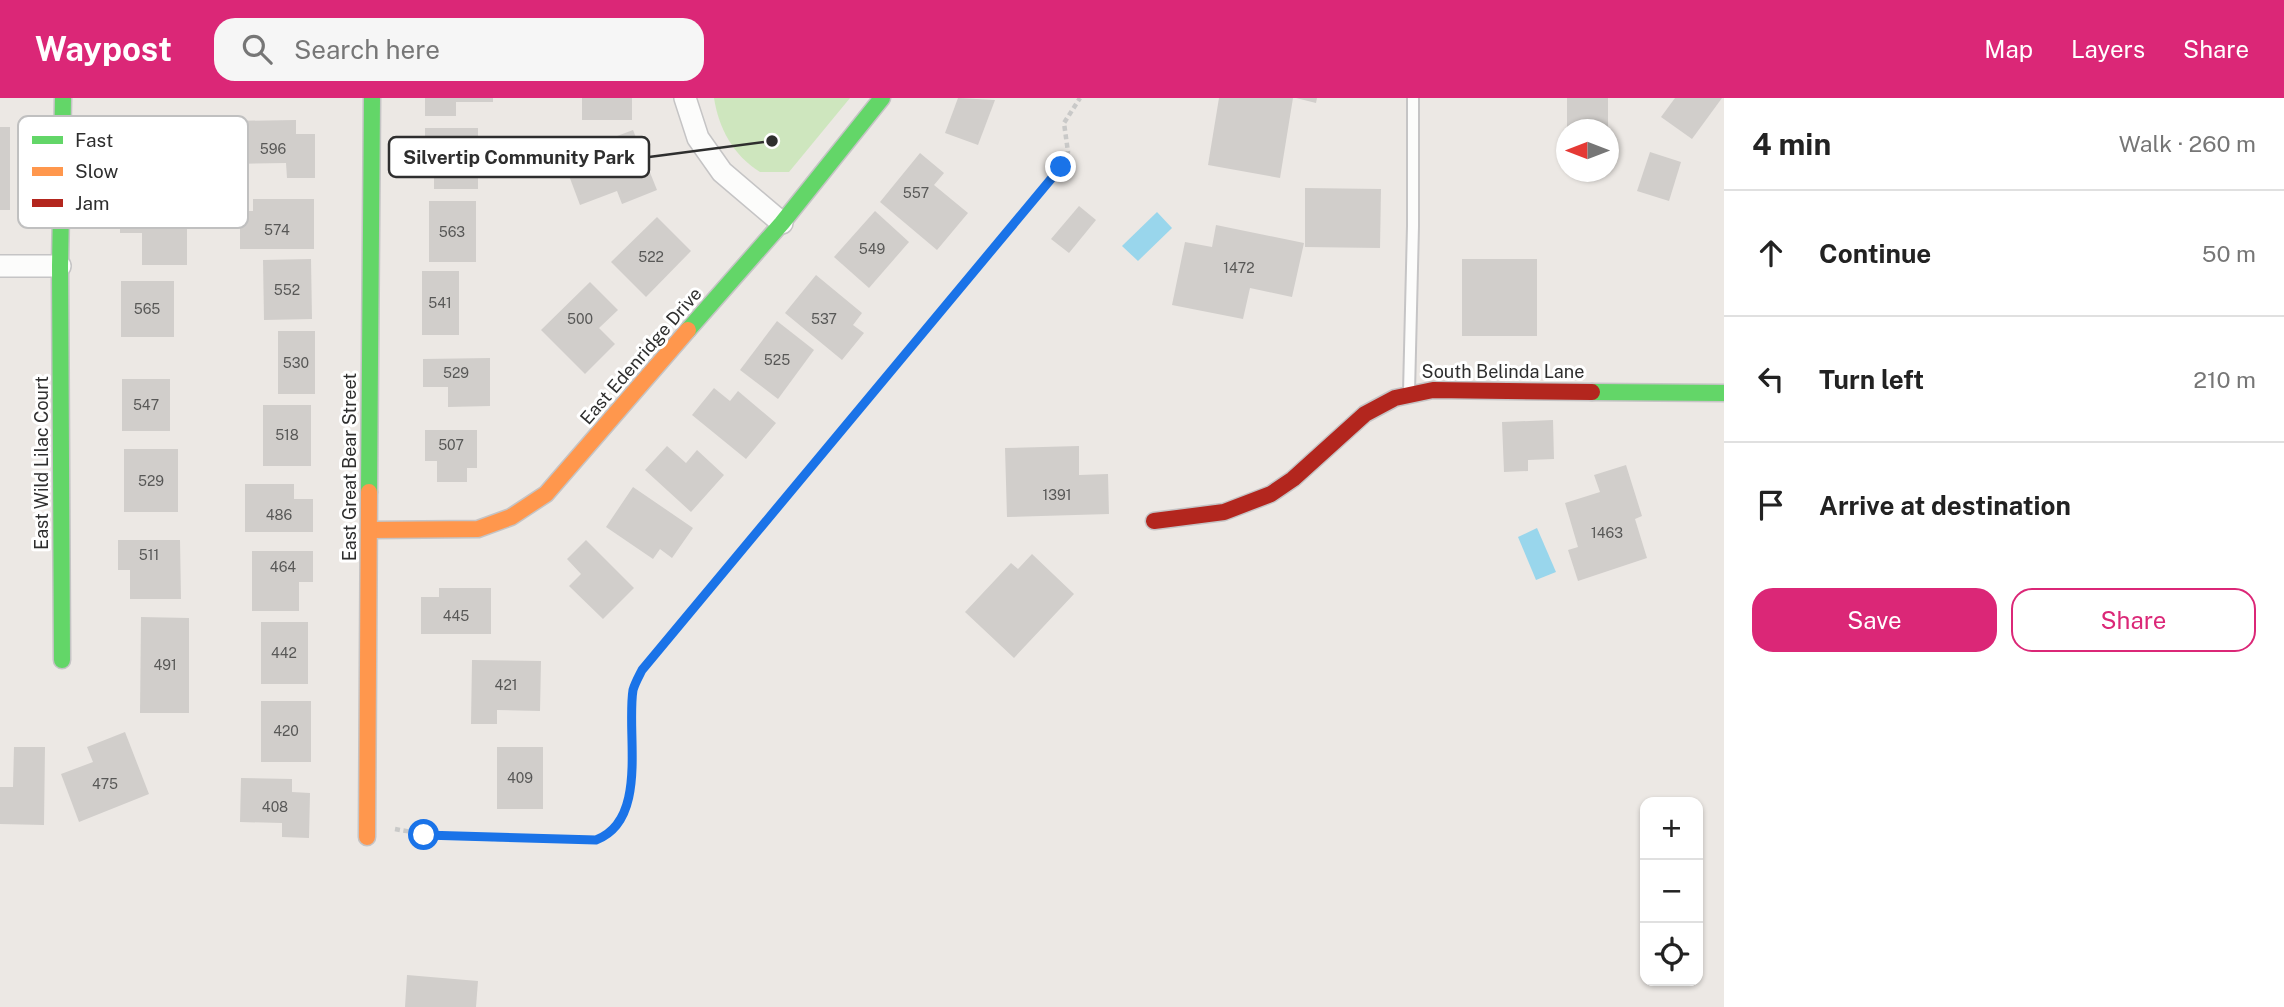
<!DOCTYPE html>
<meta charset="utf-8">
<style>
:root{--surface:#fff;--page:#f6f6f6;--text:#222;--muted:#767676;--line:#e0e0e0;--accent:#db2777}
body{margin:0;font-family:"Public Sans",sans-serif;background:var(--page);color:var(--text)}
.controls{position:absolute;right:21px;bottom:21px;display:grid;overflow:hidden;border-radius:14px;box-shadow:0 2px 5px #0004}
.controls button{width:63px;height:63px;display:grid;place-items:center;padding:0;border:0;border-bottom:2px solid var(--line);background:var(--surface);color:var(--text);font:35px sans-serif}
.compass{position:absolute;left:1556px;top:21px;width:63px;height:63px;border-radius:50%;background:var(--surface);box-shadow:0 2px 5px #0004;rotate:270deg}
.stop{position:absolute;width:21px;height:21px;margin:-16px;border:5px solid #1a73e8;border-radius:50%;background:#fff}
.stop.end{background:#1a73e8;border-color:#fff;box-shadow:0 2px 7px #0008}
.list{margin:0;padding:0;list-style:none}
h2{display:flex;justify-content:space-between;align-items:center;height:91px;margin:0;padding:0 28px;font-size:30px}
h2 small{font-size:23px;font-weight:400;color:var(--muted)}
.list li{display:grid;grid-template-columns:46px 1fr auto;gap:21px;align-items:center;box-sizing:border-box;height:126px;padding:0 28px;border-top:2px solid var(--line)}
.list b{display:block;font-size:26px;white-space:nowrap}
.list em{font-size:23px;font-style:normal;color:var(--muted)}
.actions{display:flex;gap:14px;padding:21px 28px}
.actions a{flex:1;padding:16px 0;border:2px solid var(--accent);border-radius:21px;text-align:center;font-size:24px;color:var(--accent)}
.actions .main{background:var(--accent);color:#fff}
.icon{flex:none;width:38px;height:38px;fill:none;stroke:currentColor;stroke-width:2;stroke-linecap:round;stroke-linejoin:round}
.map{position:relative;flex:none;width:1724px;height:909px;overflow:hidden}
header{display:flex;align-items:center;gap:42px;box-sizing:border-box;height:98px;padding:0 35px;background:var(--accent);color:#fff}
header strong{font-size:33px}
nav{display:flex;gap:38px;margin-inline-start:auto;font-size:24px}
.search{width:490px;height:63px;background:var(--page);display:flex;align-items:center;gap:18px;box-sizing:border-box;padding:0 24px;border-radius:21px;color:var(--muted);font-size:26px}
main{display:flex}
aside{flex:1;background:var(--surface)}
.map>svg:first-child{display:block}
.green{fill:#cee6be}
.water{fill:#99d6ec}
.building{fill:#d1cecb}
.lines{fill:none;stroke-linecap:round;stroke-linejoin:round}
.lane-casing{stroke:#c5c4c5;stroke-width:14}
.street-casing{stroke:#c5c4c5;stroke-width:24}
.fast-casing{stroke:#c5c4c5;stroke-width:19}
.slow-casing{stroke:#c5c4c5;stroke-width:19}
.jam-casing{stroke:#c5c4c5;stroke-width:19}
.path{stroke:#c9c9c8;stroke-width:4.5;stroke-dasharray:5 3.5;stroke-linecap:butt}
.lane{stroke:#fcfcfb;stroke-width:10}
.street{stroke:#fcfcfb;stroke-width:21}
.fast{stroke:#63d668;stroke-width:16}
.slow{stroke:#ff974d;stroke-width:16}
.jam{stroke:#b3261e;stroke-width:16}
.route{stroke:#1a73e8;stroke-width:9}
.labels{text-anchor:middle;stroke-width:6;stroke-linejoin:round;paint-order:stroke}
.number-label{font-size:14px;fill:#585857}
.street-label{font-size:18px;fill:#2e2e2e;stroke:#fff}
.key{fill:#fff;stroke:#c0c0c0;stroke-width:2}
.key-label{font-size:19px;fill:#2e2e2e}
.leader{fill:none;stroke:#2e2e2e;stroke-width:2.5}
.callout-dot{fill:#2e2e2e;stroke:#fff;stroke-width:2.5}
.callout{fill:#fff;stroke:#2e2e2e;stroke-width:2.5}
.callout-label{font-size:19px;text-anchor:middle;font-weight:bold;fill:#2e2e2e}
</style>
<header>
<strong>Waypost</strong>
<div class="search"><svg class="icon" aria-label="search" viewBox="0 0 24 24"><circle cx="10" cy="10" r="6"/><path d="M15 15l6 6"/></svg>Search here</div>
<nav><a>Map</a><a>Layers</a><a>Share</a></nav>
</header>
<main>
<div class="map">
<svg width="1724" height="909" viewBox="0 0 1724 909">
<rect width="100%" height="100%" fill="#ece8e4"/>
<!-- green -->
<path class="green" d="M714 0H850L789 74H760C733 57 719 31 714 0Z"/>
<!-- water -->
<g class="water">
<polygon points="1157,114 1172,130 1138,163 1122,148"/>
<polygon points="1537,430 1556,474 1536,482 1518,439"/>
</g>
<!-- building -->
<g class="building">
<polygon points="425,0 493,0 493,4 456,4 456,18 425,18"/>
<rect x="582" y="0" width="50" height="22"/>
<polygon points="958,0 995,2 978,47 945,35"/>
<polygon points="1219,0 1293,0 1280,80 1208,67"/>
<polygon points="1296,0 1317,0 1316,5"/>
<rect x="1567" y="0" width="41" height="32"/>
<polygon points="1675,0 1722,0 1692,41 1661,19"/>
<polygon points="296,22 296,36 315,36 315,80 287,80 286,65 232,66 231,23"/>
<rect x="0" y="29" width="10" height="83"/>
<polygon points="425,30 478,30 478,91 434,91 434,61 425,61"/>
<polygon points="633,32 657,92 622,106 617,93 580,107 562,59"/>
<polygon points="1650,54 1681,64 1669,103 1637,93"/>
<polygon points="920,55 944,75 934,87 968,115 937,152 880,104"/>
<polygon points="1305,90 1381,91 1380,150 1305,149"/>
<polygon points="120,93 187,94 187,167 142,167 142,135 120,135"/>
<polygon points="253,101 314,101 314,151 240,151 240,113 253,113"/>
<rect x="429" y="103" width="47" height="61"/>
<polygon points="1079,108 1096,122 1069,155 1051,141"/>
<polygon points="875,113 909,144 869,190 834,159"/>
<polygon points="657,119 691,153 646,199 611,164"/>
<polygon points="1216,127 1304,145 1292,199 1250,190 1243,221 1172,207 1185,144 1212,149"/>
<polygon points="311,161 312,221 264,222 263,162"/>
<rect x="1462" y="161" width="75" height="77"/>
<rect x="422" y="173" width="37" height="64"/>
<polygon points="816,177 862,215 853,227 864,235 842,262 785,215"/>
<rect x="121" y="183" width="53" height="56"/>
<polygon points="590,184 618,212 599,230 615,246 585,276 541,232"/>
<polygon points="777,223 814,252 778,301 740,272"/>
<rect x="278" y="233" width="37" height="63"/>
<polygon points="490,260 490,308 448,309 448,289 423,289 423,261"/>
<rect x="122" y="281" width="48" height="52"/>
<polygon points="714,290 730,303 738,293 776,325 746,361 692,317"/>
<rect x="263" y="307" width="48" height="61"/>
<polygon points="1553,322 1554,361 1528,362 1528,373 1504,374 1502,324"/>
<polygon points="425,332 477,332 477,370 467,370 467,384 437,384 437,363 425,363"/>
<polygon points="667,348 686,365 697,352 724,377 691,414 645,372"/>
<polygon points="1079,348 1079,377 1108,376 1109,416 1007,419 1005,350"/>
<rect x="124" y="351" width="54" height="63"/>
<polygon points="1626,367 1642,418 1635,421 1647,460 1578,483 1568,452 1578,449 1565,405 1600,394 1594,377"/>
<polygon points="245,386 294,386 294,401 313,401 313,434 245,434"/>
<polygon points="633,389 693,430 672,460 660,451 653,461 606,429"/>
<polygon points="118,442 180,442 181,501 130,501 130,472 118,472"/>
<polygon points="586,442 634,490 603,521 569,488 581,476 567,461"/>
<polygon points="252,453 313,453 313,484 299,484 299,513 252,513"/>
<polygon points="1032,456 1074,496 1014,560 965,514 1011,465 1018,471"/>
<polygon points="439,490 491,490 491,536 421,536 421,499 439,499"/>
<polygon points="141,519 189,520 189,615 140,615"/>
<rect x="261" y="524" width="47" height="62"/>
<polygon points="472,562 541,563 540,613 497,612 497,626 471,626"/>
<rect x="261" y="603" width="50" height="61"/>
<polygon points="125,634 149,696 79,724 61,676 93,664 87,649"/>
<polygon points="14,649 45,649 44,727 0,726 0,689 13,689"/>
<rect x="497" y="649" width="46" height="62"/>
<polygon points="241,680 292,681 292,694 310,695 309,740 282,739 282,725 240,724"/>
<polygon points="407,877 478,883 476,909 405,909"/>
</g>
<g class="lines">
<defs>
<polyline id="lane" points="1409,294 1413,128 1413,0"/>
<g id="street">
<polyline points="685,0 698,40 722,74 782,125"/>
<polyline points="0,168 60,168"/>
</g>
<g id="fast">
<polyline points="688,232 782,125 882,0"/>
<polyline points="1592,294 1724,295"/>
<polyline points="369,394 372,0"/>
<polyline points="62,562 60,168 63,0"/>
</g>
<g id="slow">
<polyline points="369,432 478,431 511,419 546,396 688,232"/>
<polyline points="367,739 369,394"/>
</g>
<polyline id="jam" points="1154,423 1224,414 1271,396 1293,381 1365,316 1395,300 1433,292 1592,294"/>
</defs>
<!-- lane casing -->
<use href="#lane" class="lane-casing"/>
<!-- street casing -->
<use href="#street" class="street-casing"/>
<!-- fast casing -->
<use href="#fast" class="fast-casing"/>
<!-- slow casing -->
<use href="#slow" class="slow-casing"/>
<!-- jam casing -->
<use href="#jam" class="jam-casing"/>
<!-- path -->
<path class="path" d="M395 731C461 744 529 741 596 742 648 723 626 635 634 592 635 585 639 578 642 572L1061 69 1068 54 1064 25 1080 0"/>
<!-- lane -->
<use href="#lane" class="lane"/>
<!-- street -->
<use href="#street" class="street"/>
<!-- fast -->
<use href="#fast" class="fast"/>
<!-- slow -->
<use href="#slow" class="slow"/>
<!-- jam -->
<use href="#jam" class="jam"/>
</g>
<g class="lines">
<!-- route -->
<path class="route" d="M424 737 596 742C649 722 626 636 633 592 635 585 639 578 642 572L1061 69"/>
</g>
<g class="labels">
<!-- number labels -->
<g class="number-label">
<text x="273" y="56">596</text>
<text x="916" y="100">557</text>
<text x="277" y="137">574</text>
<text x="452" y="139">563</text>
<text x="872" y="156">549</text>
<text x="651" y="164">522</text>
<text x="1239" y="175">1472</text>
<text x="287" y="197">552</text>
<text x="440" y="210">541</text>
<text x="147" y="216">565</text>
<text x="580" y="226">500</text>
<text x="824" y="226">537</text>
<text x="777" y="267">525</text>
<text x="296" y="270">530</text>
<text x="456" y="280">529</text>
<text x="146" y="312">547</text>
<text x="287" y="342">518</text>
<text x="451" y="352">507</text>
<text x="151" y="388">529</text>
<text x="1057" y="402">1391</text>
<text x="279" y="422">486</text>
<text x="1607" y="440">1463</text>
<text x="149" y="462">511</text>
<text x="283" y="474">464</text>
<text x="456" y="523">445</text>
<text x="284" y="560">442</text>
<text x="165" y="572">491</text>
<text x="506" y="592">421</text>
<text x="286" y="638">420</text>
<text x="520" y="685">409</text>
<text x="105" y="691">475</text>
<text x="275" y="714">408</text>
</g>
<!-- street labels -->
<g class="street-label">
<text transform="translate(641 258) rotate(-49)" y="6">East Edenridge Drive</text>
<text x="1503" y="280">South Belinda Lane</text>
<text transform="translate(42 365) rotate(-90)" y="6">East Wild Lilac Court</text>
<text transform="translate(350 369) rotate(-90)" y="6">East Great Bear Street</text>
</g>
</g>
<!-- legend -->
<rect x="18" y="18" width="230" height="112" rx="10" class="key"/>
<rect x="32" y="38" width="31" height="8" fill="#63d668"/>
<rect x="32" y="69" width="31" height="9" fill="#ff974d"/>
<rect x="32" y="101" width="31" height="8" fill="#b3261e"/>
<g class="key-label">
<text x="75" y="49">Fast</text>
<text x="75" y="80">Slow</text>
<text x="75" y="112">Jam</text>
</g>
<!-- callouts -->
<path class="leader" d="M772 43L649 59"/>
<circle class="callout-dot" cx="772" cy="43" r="7"/>
<rect class="callout" x="389" y="39" width="260" height="40" rx="7"/>
<g class="callout-label">
<text x="519" y="66">Silvertip Community Park</text>
</g>
</svg>
<div class="controls">
<button>+</button>
<button>−</button>
<button><svg class="icon" aria-label="locate" viewBox="0 0 24 24"><circle cx="12" cy="12" r="6"/><path d="M12 2v4M12 18v4M2 12h4M18 12h4"/></svg></button>
</div>
<svg class="compass" viewBox="-18 -18 36 36"><path d="M0-13l5 13h-10z" fill="#e53935"/><path d="M0 13l5-13h-10z" fill="#767676"/></svg>
<div class="stop" style="left:424px;top:737px"></div>
<div class="stop end" style="left:1061px;top:69px"></div>
</div>
<aside>
<h2>4 min<small>Walk · 260 m</small></h2>
<ul class="list">
<li><svg class="icon" aria-label="ahead" viewBox="0 0 24 24"><path d="M12 20V5M6 11l6-6 6 6"/></svg><div><b>Continue</b></div><em>50 m</em></li>
<li><svg class="icon" aria-label="left" viewBox="0 0 24 24"><path d="M17 20v-9H6M10 6l-5 5 5 5"/></svg><div><b>Turn left</b></div><em>210 m</em></li>
<li><svg class="icon" aria-label="arrive" viewBox="0 0 24 24"><path d="M6 21V4h12l-3 4 3 4H6"/></svg><div><b>Arrive at destination</b></div></li>
</ul>
<div class="actions"><a class="main">Save</a><a>Share</a></div>
</aside>
</main>
